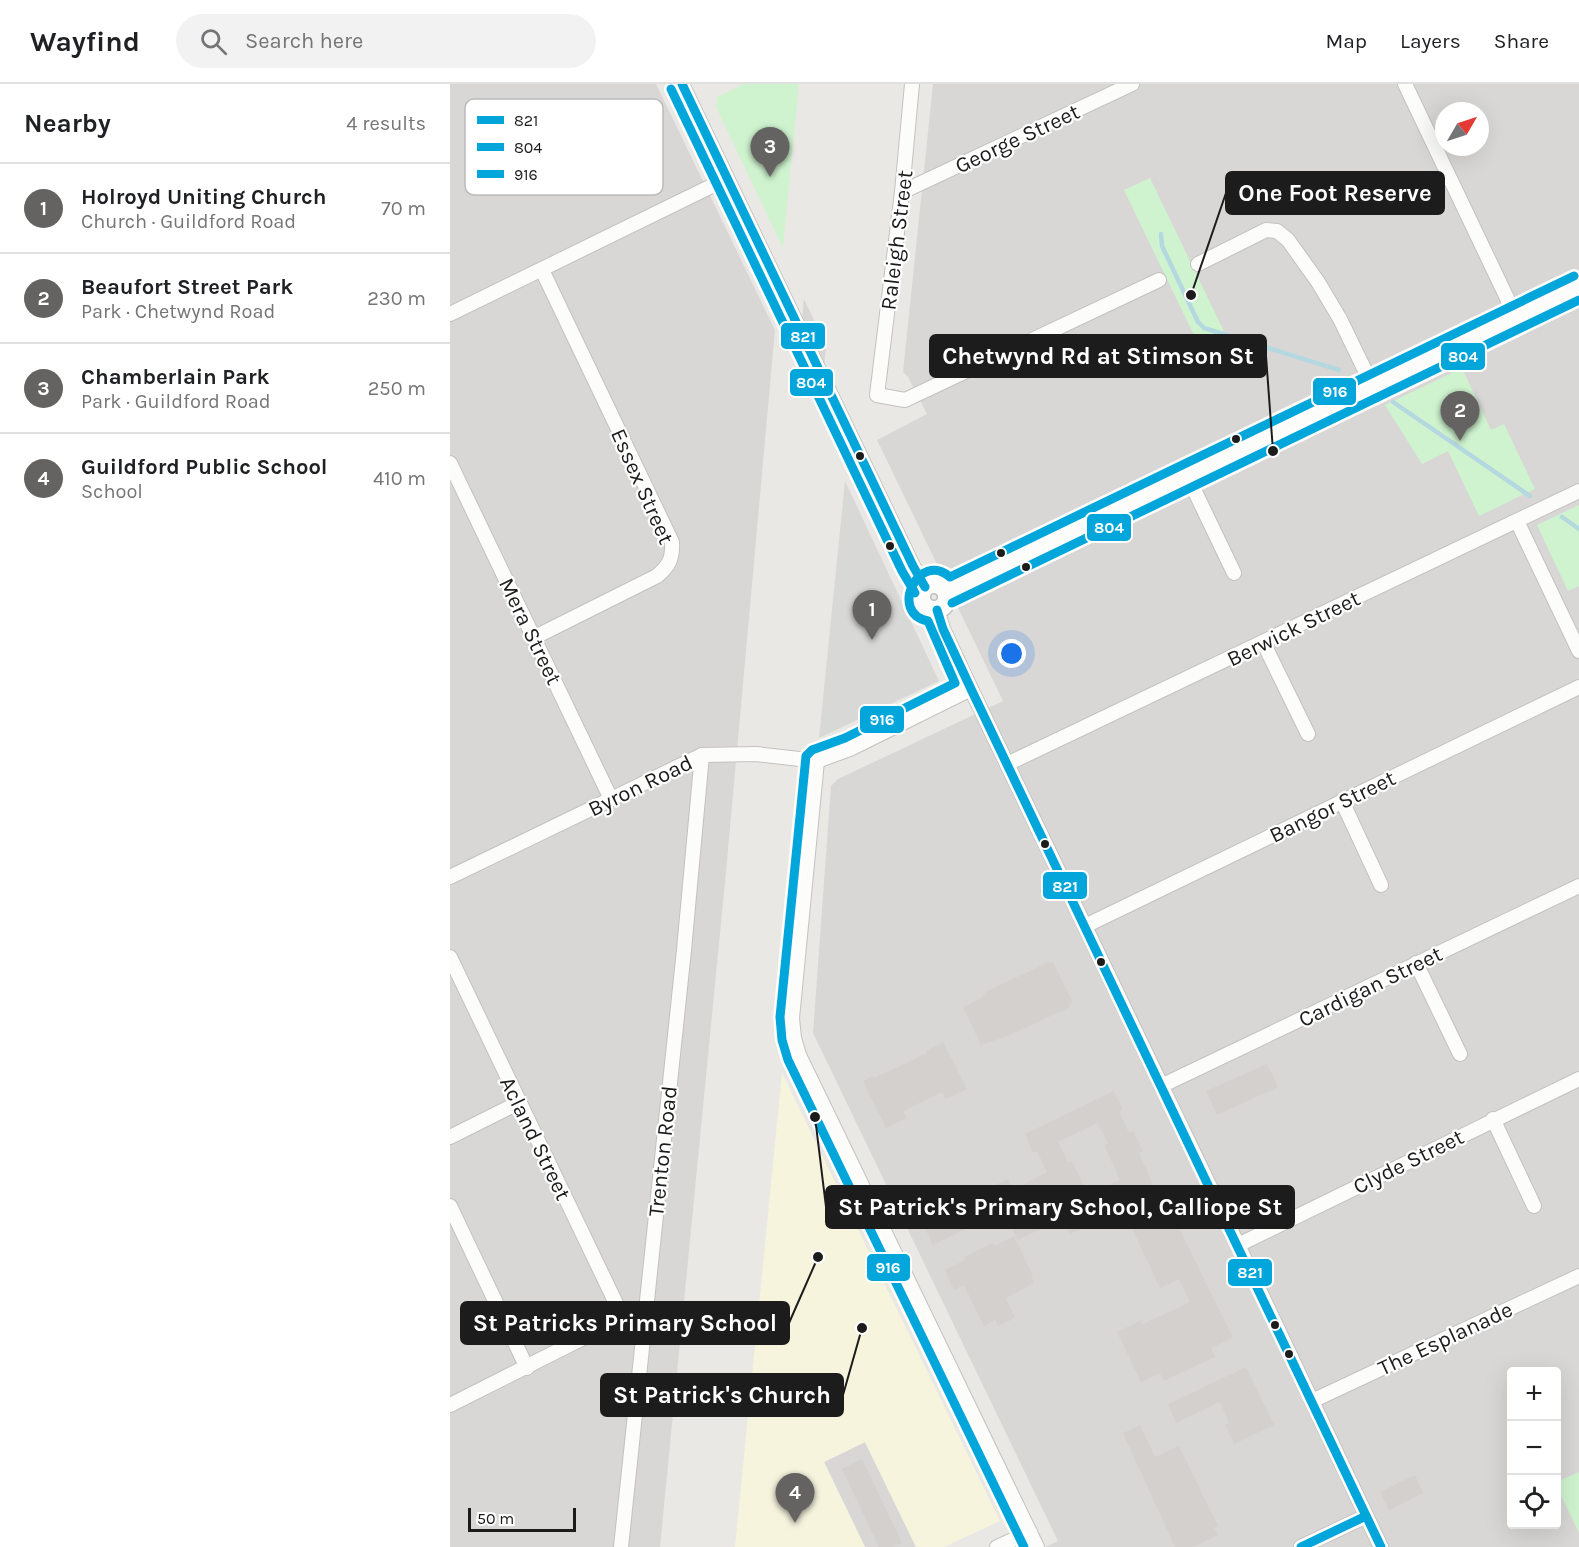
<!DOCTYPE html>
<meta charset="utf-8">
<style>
:root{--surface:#fff;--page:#f2f2f2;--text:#202124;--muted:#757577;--line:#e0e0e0;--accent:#646362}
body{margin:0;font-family:Karla,sans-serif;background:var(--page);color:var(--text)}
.controls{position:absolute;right:18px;bottom:18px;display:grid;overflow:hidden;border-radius:6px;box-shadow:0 6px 24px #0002}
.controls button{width:54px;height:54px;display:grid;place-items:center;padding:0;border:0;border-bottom:2px solid var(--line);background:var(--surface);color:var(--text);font:30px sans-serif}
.compass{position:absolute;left:985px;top:18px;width:54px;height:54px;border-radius:50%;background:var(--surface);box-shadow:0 6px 24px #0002;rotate:51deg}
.scale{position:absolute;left:18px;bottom:15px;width:108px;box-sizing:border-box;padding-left:6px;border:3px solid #1c1c1c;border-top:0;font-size:16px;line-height:21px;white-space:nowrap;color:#1c1c1c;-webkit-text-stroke:4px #fff;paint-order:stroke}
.you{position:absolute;left:562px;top:570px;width:21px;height:21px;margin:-15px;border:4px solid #fff;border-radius:50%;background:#1a73e8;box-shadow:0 0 0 9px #1a73e833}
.badge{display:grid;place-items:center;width:39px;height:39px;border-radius:50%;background:var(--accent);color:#fff;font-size:20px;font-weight:700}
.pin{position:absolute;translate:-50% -50px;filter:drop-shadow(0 2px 3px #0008)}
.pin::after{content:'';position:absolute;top:32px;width:21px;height:18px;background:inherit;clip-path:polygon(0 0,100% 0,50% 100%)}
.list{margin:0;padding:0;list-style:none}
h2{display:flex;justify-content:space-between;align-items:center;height:78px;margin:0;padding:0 24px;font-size:26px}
h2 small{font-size:20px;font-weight:400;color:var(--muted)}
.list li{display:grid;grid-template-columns:39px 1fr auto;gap:18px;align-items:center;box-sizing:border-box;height:90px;padding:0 24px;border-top:2px solid var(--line)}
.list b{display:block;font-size:22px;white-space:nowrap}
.list p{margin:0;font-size:20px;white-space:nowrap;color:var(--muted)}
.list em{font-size:20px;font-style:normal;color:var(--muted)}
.icon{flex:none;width:33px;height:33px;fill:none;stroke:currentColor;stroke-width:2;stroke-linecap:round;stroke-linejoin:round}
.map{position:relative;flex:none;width:1129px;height:1463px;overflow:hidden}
header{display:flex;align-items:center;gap:36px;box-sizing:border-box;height:84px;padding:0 30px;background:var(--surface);border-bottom:2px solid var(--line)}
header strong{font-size:28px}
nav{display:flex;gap:33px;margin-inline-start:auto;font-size:21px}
.search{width:420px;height:54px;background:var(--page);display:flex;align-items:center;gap:15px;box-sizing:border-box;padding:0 21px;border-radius:33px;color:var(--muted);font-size:22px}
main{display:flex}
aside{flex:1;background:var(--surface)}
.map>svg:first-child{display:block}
.residential{fill:#d9d7d6;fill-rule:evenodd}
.education{fill:#f6f4dd}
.religious{fill:#d8d8d6}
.park{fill:#cff3cf}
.pier{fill:#d7d7d5}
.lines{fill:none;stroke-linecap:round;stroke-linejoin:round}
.stream{stroke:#b4d8e0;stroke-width:4.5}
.building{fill:#d3d0cd;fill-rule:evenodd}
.minor-casing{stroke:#c3c2c0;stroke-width:16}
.tertiary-casing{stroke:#c3c2c0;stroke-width:21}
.minor{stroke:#fcfcfb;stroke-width:14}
.tertiary{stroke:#fcfcfb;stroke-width:18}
.bus-1-casing{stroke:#fff;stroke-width:14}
.bus-2-casing{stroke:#fff;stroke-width:14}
.bus-3-casing{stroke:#fff;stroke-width:14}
.bus-1{stroke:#03a6da;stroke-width:9}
.bus-2{stroke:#03a6da;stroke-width:9}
.bus-3{stroke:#03a6da;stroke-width:9}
.bus-dot{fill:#1c1c1c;stroke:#fff;stroke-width:2}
.labels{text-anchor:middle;stroke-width:4.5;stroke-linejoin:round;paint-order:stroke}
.street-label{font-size:22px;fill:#1c1c1c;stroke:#fff}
.key{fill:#fff;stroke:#bbb;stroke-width:1.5}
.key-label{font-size:16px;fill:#1c1c1c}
.leader{fill:none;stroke:#1c1c1c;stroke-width:2}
.callout-dot{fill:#1c1c1c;stroke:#fff;stroke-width:2}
.callout{fill:#1c1c1c;stroke:#1c1c1c;stroke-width:2}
.callout-label{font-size:24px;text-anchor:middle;font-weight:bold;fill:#fff}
.line-badge{stroke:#fff;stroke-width:2}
.badge-label{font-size:16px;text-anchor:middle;font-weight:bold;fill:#fff}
</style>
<header>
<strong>Wayfind</strong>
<div class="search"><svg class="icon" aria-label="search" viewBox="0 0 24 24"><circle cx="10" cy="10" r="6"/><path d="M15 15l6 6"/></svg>Search here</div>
<nav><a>Map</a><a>Layers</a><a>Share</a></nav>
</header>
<main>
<aside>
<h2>Nearby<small>4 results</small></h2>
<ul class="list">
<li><span class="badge">1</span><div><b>Holroyd Uniting Church</b><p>Church · Guildford Road</p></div><em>70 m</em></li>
<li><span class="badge">2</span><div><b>Beaufort Street Park</b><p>Park · Chetwynd Road</p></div><em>230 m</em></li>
<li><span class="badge">3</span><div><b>Chamberlain Park</b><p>Park · Guildford Road</p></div><em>250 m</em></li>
<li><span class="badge">4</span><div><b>Guildford Public School</b><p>School</p></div><em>410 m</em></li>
</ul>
</aside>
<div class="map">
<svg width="1129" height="1463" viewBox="0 0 1129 1463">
<rect width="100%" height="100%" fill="#eae8e4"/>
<!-- residential -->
<g class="residential">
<polygon points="0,0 206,0 325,246 276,788 210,1463 0,1463"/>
<path d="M483 0H1129V1463H595L608 1457 363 949 381 702 388 695 553 617 427 356 477 330 458 293 453 288ZM994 27H1030V63H994ZM1062 1288H1106V1440H1062Z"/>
<polygon points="415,1358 466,1463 415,1463 374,1378"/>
</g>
<!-- education -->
<polygon class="education" points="332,989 550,1437 494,1463 466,1463 415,1358 374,1378 415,1463 285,1463"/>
<!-- religious -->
<polygon class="religious" points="395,397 489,597 369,654"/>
<!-- park -->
<g class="park">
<polygon points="294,0 349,0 333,164 266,23 267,13"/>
<polygon points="700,94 782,264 756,276 674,106"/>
<polygon points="1012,284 1041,346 1054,340 1085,405 1029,432 998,367 972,380 935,321"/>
<polygon points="1129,421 1129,502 1118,507 1087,441"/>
<polygon points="1129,1388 1129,1449 1107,1403 1106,1398"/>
</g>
<!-- pier -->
<polygon class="pier" points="354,215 376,261 370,331 347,285"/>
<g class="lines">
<!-- stream -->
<g class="stream">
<polyline points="711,150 712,162 748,238 754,244 889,286"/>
<polyline points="943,318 1080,412"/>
<polyline points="1112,433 1129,445"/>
</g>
</g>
<!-- building -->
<g class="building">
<polygon points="599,878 600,880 603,878 623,919 619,920 620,923 555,953 531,961 513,923 533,913 532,912 536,910 535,908"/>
<polygon points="493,958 517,1005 496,1015 492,1008 453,1027 457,1034 436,1044 413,997 423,992 424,994 448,983 477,969 476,967"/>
<polygon points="817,980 828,1003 767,1031 756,1007"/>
<path d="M664 1007 673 1026 669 1028 679 1049 683 1047 693 1067 689 1069 707 1109 685 1119 683 1114 657 1126 647 1132 649 1136 620 1150 613 1134 568 1156 553 1127 483 1161 473 1140 545 1106 543 1102 558 1095 563 1106 597 1088 587 1067 583 1069 575 1050ZM648 1039 658 1060 654 1061 670 1096 638 1111 622 1077 618 1079 608 1058Z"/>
<polygon points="720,1126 783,1254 761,1264 765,1273 714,1297 710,1289 691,1298 667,1248 691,1236 693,1240 740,1218 729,1195 710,1204 682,1144"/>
<polygon points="564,1152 583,1192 581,1193 584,1199 556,1214 565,1234 548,1242 545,1236 534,1242 514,1201 504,1206 495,1186 515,1176 514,1173 543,1159 545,1162"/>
<polygon points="796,1283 824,1341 784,1360 775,1341 779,1339 770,1318 726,1339 718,1320"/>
<polygon points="690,1341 705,1373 729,1362 768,1442 764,1444 768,1451 743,1463 725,1463 673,1349"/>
<polygon points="412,1375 452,1459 442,1463 429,1463 392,1385"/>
<polygon points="965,1391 973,1409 939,1426 930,1408"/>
</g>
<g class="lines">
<defs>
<g id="minor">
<polyline points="232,0 463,482 475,503"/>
<polyline points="462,0 452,108 427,311 455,316 709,196"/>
<polyline points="955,0 1066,233"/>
<polyline points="452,108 682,0"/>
<polyline points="748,180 816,146 827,147 838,156 868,198 890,235 922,301"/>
<polyline points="0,230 276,95"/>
<polyline points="0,379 161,715"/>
<polyline points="737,391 784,489"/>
<polyline points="1067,437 1129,567"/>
<polyline points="487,526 493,545 521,605 788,1161 931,1463"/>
<path d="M85 553 207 492C219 482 223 474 222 458L92 186"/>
<polyline points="813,558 858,650"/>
<polyline points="367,677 342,934 344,954 349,971 587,1463"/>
<polyline points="557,680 1129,407"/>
<polyline points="892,717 931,801"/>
<polyline points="0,793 252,671 306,670 367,677 400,665 521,605"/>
<polyline points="635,842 1129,603"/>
<polyline points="0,873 173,1234"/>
<polyline points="966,879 1010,970"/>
<polyline points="711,1002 1129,802"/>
<polyline points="1043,1035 1084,1122"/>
<polyline points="0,1053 68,1019"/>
<polyline points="0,1122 77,1284"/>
<polyline points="788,1161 1129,995"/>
<polyline points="862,1317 1129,1192"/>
<polyline points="0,1321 173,1234"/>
<polyline points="171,1463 234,866 252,671"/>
<polyline points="547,1463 580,1448"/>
<polyline points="851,1463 916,1432"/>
</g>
<g id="tertiary">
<circle cx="484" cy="513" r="13"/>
<polyline points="497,508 1129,203"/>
</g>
</defs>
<!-- minor casing -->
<use href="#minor" class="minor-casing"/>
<!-- tertiary casing -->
<use href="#tertiary" class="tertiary-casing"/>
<!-- minor -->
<use href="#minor" class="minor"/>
<!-- tertiary -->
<use href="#tertiary" class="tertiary"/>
<defs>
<g id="bus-1">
<polyline points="232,0 463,482 475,503"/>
<polyline points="487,526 493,545 521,605 931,1463"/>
<polyline points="851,1463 916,1432"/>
</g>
<g id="bus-2">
<polyline points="221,5 452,487 465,509"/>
<polyline points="502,519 1129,216"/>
</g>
<path id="bus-3" d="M574 1463 338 976 332 956 330 933 356 672 362 666 395 654 505 599 478 537C438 529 469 466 500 493L1124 192"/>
</defs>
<!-- bus-1 casing -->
<use href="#bus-1" class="bus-1-casing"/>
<!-- bus-2 casing -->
<use href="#bus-2" class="bus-2-casing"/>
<!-- bus-3 casing -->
<use href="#bus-3" class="bus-3-casing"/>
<!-- bus-1 -->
<use href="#bus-1" class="bus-1"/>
<!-- bus-2 -->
<use href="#bus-2" class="bus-2"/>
<!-- bus-3 -->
<use href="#bus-3" class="bus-3"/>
</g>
<!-- markers -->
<g class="bus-dot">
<circle cx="786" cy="355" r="5"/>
<circle cx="410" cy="372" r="5"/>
<circle cx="440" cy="462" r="5"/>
<circle cx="551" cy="469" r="5"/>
<circle cx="576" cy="483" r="5"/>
<circle cx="595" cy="760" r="5"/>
<circle cx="651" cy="878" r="5"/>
<circle cx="825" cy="1241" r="5"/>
<circle cx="839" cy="1270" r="5"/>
</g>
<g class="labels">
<!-- street labels -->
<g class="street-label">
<text transform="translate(567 54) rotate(-25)" y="8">George Street</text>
<text transform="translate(446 156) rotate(-83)" y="8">Raleigh Street</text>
<text transform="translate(193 402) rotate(66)" y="8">Essex Street</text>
<text transform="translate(843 544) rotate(-26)" y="8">Berwick Street</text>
<text transform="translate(81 547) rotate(64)" y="8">Mera Street</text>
<text transform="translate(190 701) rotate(-26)" y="8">Byron Road</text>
<text transform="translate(882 722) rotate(-26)" y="8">Bangor Street</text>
<text transform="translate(920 902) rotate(-26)" y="8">Cardigan Street</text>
<text transform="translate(86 1054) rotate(64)" y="8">Acland Street</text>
<text transform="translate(212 1067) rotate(-84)" y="8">Trenton Road</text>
<text transform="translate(958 1077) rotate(-26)" y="8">Clyde Street</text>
<text transform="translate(995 1254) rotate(-25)" y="8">The Esplanade</text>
</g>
</g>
<!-- legend -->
<rect x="15" y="15" width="198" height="96" rx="9" class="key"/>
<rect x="27" y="32" width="27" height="8" fill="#03a6da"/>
<rect x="27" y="59" width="27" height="8" fill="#03a6da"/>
<rect x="27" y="86" width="27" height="8" fill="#03a6da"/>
<g class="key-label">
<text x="64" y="42">821</text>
<text x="64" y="69">804</text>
<text x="64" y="96">916</text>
</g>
<!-- callouts -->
<path class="leader" d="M741 211L776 109M823 367L816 272M365 1033L376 1123M368 1173L339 1239M412 1244L393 1311"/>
<g class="callout-dot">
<circle cx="741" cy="211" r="6"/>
<circle cx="823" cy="367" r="6"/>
<circle cx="365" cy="1033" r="6"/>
<circle cx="368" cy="1173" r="6"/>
<circle cx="412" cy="1244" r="6"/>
</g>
<g class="callout">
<rect x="776" y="88" width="218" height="42" rx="6"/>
<rect x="480" y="251" width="336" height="42" rx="6"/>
<rect x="376" y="1102" width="468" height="42" rx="6"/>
<rect x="11" y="1218" width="328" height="42" rx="6"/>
<rect x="151" y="1290" width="242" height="42" rx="6"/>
</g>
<g class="callout-label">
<text x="885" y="117">One Foot Reserve</text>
<text x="648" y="280">Chetwynd Rd at Stimson St</text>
<text x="610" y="1131">St Patrick's Primary School, Calliope St</text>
<text x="175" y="1247">St Patricks Primary School</text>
<text x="272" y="1319">St Patrick's Church</text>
</g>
<g class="line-badge">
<rect x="330" y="238" width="46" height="28" rx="6" fill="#03a6da"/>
<rect x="990" y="258" width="46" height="29" rx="6" fill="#03a6da"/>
<rect x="339" y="284" width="45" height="29" rx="6" fill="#03a6da"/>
<rect x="862" y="293" width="45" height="29" rx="6" fill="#03a6da"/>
<rect x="636" y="429" width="46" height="29" rx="6" fill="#03a6da"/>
<rect x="409" y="621" width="46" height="29" rx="6" fill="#03a6da"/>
<rect x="592" y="787" width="46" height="29" rx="6" fill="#03a6da"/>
<rect x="416" y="1169" width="45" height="29" rx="6" fill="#03a6da"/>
<rect x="777" y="1174" width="46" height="29" rx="6" fill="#03a6da"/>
</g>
<g class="badge-label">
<text x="353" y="258">821</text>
<text x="1013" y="278">804</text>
<text x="361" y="304">804</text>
<text x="885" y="313">916</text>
<text x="659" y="449">804</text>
<text x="432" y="641">916</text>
<text x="615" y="808">821</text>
<text x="438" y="1189">916</text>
<text x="800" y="1194">821</text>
</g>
</svg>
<div class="controls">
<button>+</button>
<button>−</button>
<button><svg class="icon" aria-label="locate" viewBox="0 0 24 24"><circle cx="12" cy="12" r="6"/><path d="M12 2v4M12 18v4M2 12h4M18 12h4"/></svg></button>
</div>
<svg class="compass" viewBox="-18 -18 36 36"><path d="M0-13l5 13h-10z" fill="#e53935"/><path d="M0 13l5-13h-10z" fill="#757577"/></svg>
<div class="scale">50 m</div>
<div class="you"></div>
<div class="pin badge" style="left:422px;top:556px">1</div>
<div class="pin badge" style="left:1010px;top:357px">2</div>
<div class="pin badge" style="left:320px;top:93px">3</div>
<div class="pin badge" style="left:345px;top:1439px">4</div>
</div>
</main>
